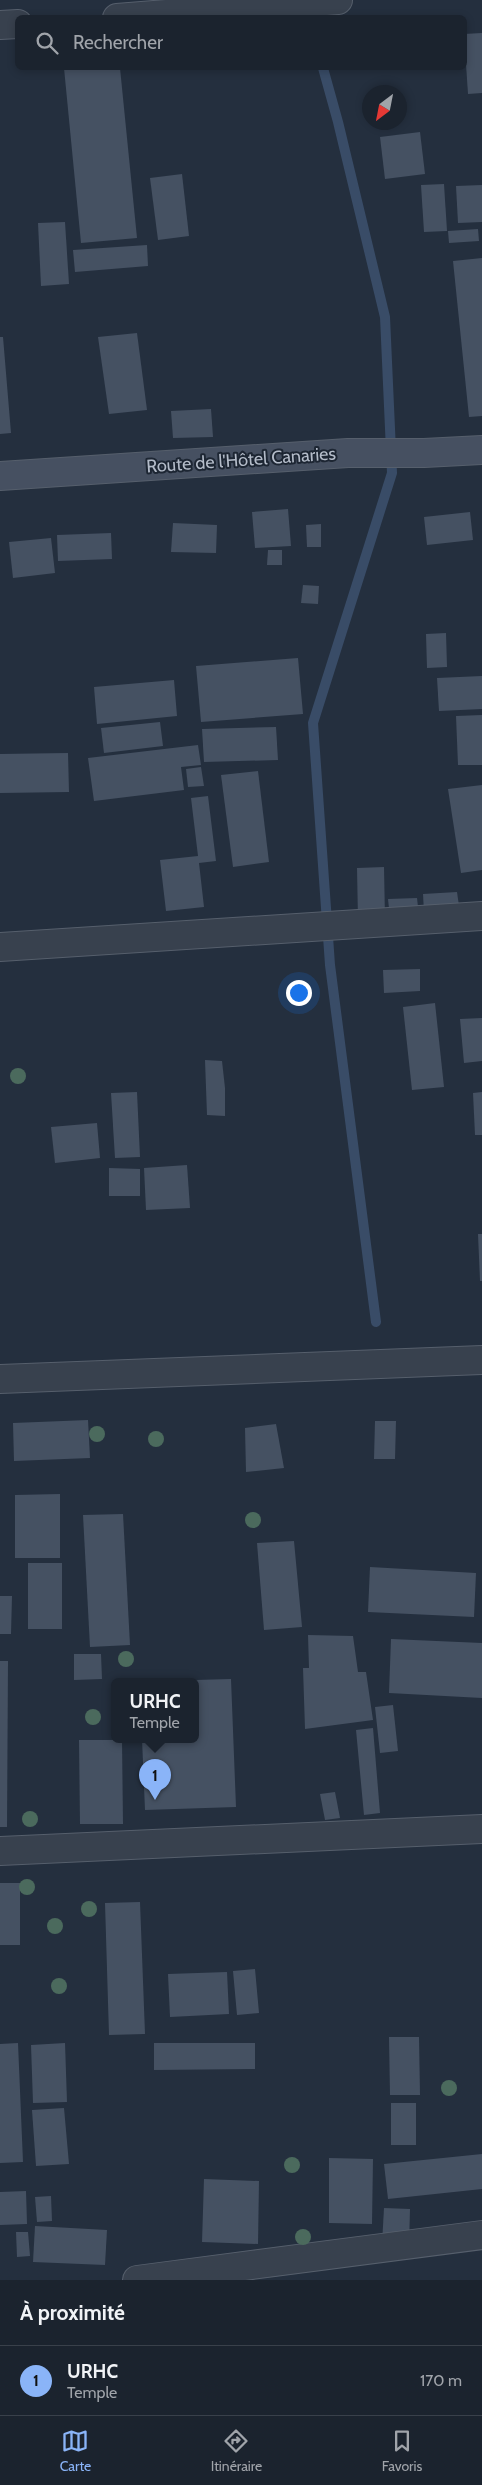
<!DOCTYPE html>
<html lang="fr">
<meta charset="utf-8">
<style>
:root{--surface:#1b232e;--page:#242b36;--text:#f1f3f6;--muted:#a0a4aa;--line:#39404a;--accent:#8ab4f8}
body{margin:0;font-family:Cabin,sans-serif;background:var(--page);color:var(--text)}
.compass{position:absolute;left:362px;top:85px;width:45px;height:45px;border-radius:50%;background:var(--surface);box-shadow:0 2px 8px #0003;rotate:212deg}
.you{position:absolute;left:298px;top:992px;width:18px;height:18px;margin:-12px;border:4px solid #fff;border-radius:50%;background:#1a73e8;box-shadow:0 0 0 8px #1a73e833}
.badge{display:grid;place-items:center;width:32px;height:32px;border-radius:50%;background:var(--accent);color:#111;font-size:16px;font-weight:700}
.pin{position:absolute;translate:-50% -41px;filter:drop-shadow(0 1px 2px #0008)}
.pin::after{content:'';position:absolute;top:26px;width:18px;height:15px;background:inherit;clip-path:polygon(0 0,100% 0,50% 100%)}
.popup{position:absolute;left:111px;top:1678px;width:88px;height:65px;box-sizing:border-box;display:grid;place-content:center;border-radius:8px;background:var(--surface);filter:drop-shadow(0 1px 4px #0005);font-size:16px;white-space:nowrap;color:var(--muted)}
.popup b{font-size:19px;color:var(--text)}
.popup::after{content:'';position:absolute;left:50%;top:100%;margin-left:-10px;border:10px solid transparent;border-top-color:var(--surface)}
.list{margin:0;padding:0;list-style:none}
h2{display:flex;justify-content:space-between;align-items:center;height:65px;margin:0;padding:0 20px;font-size:21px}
h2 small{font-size:16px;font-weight:400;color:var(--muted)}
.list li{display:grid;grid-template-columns:32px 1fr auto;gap:15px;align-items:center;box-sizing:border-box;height:70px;padding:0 20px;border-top:1px solid var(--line)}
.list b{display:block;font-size:19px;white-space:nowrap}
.list p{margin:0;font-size:16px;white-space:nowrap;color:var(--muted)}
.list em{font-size:16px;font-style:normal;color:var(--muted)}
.icon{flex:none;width:28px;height:28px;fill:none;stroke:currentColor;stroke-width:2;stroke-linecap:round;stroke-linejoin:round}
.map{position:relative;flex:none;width:482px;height:2280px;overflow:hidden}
.search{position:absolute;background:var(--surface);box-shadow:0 2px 8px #0003;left:15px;right:15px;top:15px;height:55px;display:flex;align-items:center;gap:12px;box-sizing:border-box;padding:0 18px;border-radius:8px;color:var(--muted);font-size:19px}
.sheet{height:135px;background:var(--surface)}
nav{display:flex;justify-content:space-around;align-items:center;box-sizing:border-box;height:70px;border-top:1px solid var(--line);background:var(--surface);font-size:14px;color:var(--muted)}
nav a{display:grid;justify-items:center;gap:2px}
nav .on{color:var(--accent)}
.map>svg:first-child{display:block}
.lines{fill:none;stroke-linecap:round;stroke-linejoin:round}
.stream{stroke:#394c67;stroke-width:10}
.building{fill:#455162}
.street-casing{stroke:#565f6c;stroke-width:30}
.secondary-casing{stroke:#565f6c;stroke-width:30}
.street{stroke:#38414e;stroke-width:28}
.secondary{stroke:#465061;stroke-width:28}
.tree{fill:#4b6a5d}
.labels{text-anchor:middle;stroke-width:4;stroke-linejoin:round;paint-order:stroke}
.street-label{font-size:18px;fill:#b4bcc9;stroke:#1d2633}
</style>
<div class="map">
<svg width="482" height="2280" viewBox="0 0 482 2280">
<rect width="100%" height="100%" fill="#242f3e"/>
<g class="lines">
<!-- stream -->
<polyline class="stream" points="323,68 338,122 385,317 392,473 313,723 330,965 376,1322"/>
</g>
<!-- building -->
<g class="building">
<polygon points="482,33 482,93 468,94 464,34"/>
<polygon points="64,68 120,68 137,238 81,243"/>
<polygon points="420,132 425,174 385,179 380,137"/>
<polygon points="182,174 189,236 158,240 150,178"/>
<polygon points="444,184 447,231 424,232 421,185"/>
<polygon points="482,185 482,222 458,223 456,186"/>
<polygon points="65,222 69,284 41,286 38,223"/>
<polygon points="478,229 479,241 449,243 448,231"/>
<polygon points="147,245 148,266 75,272 73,250"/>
<polygon points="482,258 482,416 469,417 453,261"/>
<polygon points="137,333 147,410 109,414 98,337"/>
<polygon points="0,337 3,337 11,433 0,434"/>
<polygon points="211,409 213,437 173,438 171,411"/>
<polygon points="288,509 291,546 255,548 252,512"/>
<polygon points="470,512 473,540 427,545 424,517"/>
<polygon points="173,523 217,525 216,553 171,552"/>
<polygon points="321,524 321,547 307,547 306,525"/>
<polygon points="111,533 112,559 58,561 57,535"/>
<polygon points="51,538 55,573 13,578 9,542"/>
<polygon points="268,550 282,550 282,565 267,565"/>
<polygon points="303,585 319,586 318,604 301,603"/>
<polygon points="446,633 447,667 427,668 426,634"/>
<polygon points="298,658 303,714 201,722 196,666"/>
<polygon points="482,676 482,709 439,711 437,678"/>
<polygon points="174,680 177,716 97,724 94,687"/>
<polygon points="482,715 482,765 458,765 456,716"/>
<polygon points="160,722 163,746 104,753 101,728"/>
<polygon points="276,727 278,760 204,762 202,729"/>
<polygon points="198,745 201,765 181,767 184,790 94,801 88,758"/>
<polygon points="68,753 69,792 0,793 0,754"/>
<polygon points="201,767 204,786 188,787 186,769"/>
<polygon points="258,771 269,862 233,867 221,775"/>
<polygon points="482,785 482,870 461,873 448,789"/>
<polygon points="208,796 216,861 199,863 204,907 166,911 160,860 198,856 191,798"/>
<polygon points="384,867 385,919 358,920 357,868"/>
<polygon points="457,892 460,913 424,912 423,894"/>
<polygon points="417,898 419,916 390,918 388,899"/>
<polygon points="420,969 420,991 384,993 383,970"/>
<polygon points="435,1003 444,1087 412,1090 403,1007"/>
<polygon points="482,1018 482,1061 464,1063 460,1019"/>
<polygon points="205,1060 222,1061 225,1088 225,1116 207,1115"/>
<polygon points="137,1092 140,1157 115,1158 111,1093"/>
<polygon points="482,1092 482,1135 475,1135 473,1093"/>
<polygon points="97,1123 100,1158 55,1163 51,1127"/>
<polygon points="187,1165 190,1208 146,1210 144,1168"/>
<polygon points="109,1168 140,1169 140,1196 109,1196"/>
<polygon points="478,1234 482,1234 482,1281 480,1281"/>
<polygon points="88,1420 90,1458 14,1461 13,1423"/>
<polygon points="375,1421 396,1421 395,1459 374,1459"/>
<polygon points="276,1424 284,1468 246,1472 245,1428"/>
<polygon points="60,1494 60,1558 15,1558 15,1495"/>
<polygon points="123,1514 130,1645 90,1647 83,1515"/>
<polygon points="294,1541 302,1627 264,1630 257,1543"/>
<rect x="28" y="1563" width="34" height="66"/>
<polygon points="370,1567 476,1573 474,1617 368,1612"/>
<polygon points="0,1596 12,1596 11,1634 0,1634"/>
<polygon points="308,1635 353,1636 358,1672 366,1672 373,1720 305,1729 303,1668 309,1668"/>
<polygon points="391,1639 482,1643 482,1698 389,1693"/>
<polygon points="74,1654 101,1654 102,1679 74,1680"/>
<polygon points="0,1661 8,1661 7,1827 0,1827"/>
<polygon points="231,1679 236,1807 145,1810 142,1739 195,1739 195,1680"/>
<polygon points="393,1705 398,1751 380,1753 375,1707"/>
<polygon points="373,1728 380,1813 364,1815 356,1730"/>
<polygon points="79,1740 122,1740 123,1824 80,1824"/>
<polygon points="335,1792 340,1818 325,1820 320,1794"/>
<rect x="0" y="1883" width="20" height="62"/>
<polygon points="140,1902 145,2034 109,2035 105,1903"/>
<polygon points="255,1969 259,2013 237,2015 233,1971"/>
<polygon points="227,1972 229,2014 170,2017 168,1974"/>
<polygon points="389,2037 419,2037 420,2095 390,2095"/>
<polygon points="18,2043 23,2162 0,2163 0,2044"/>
<polygon points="65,2043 67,2102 33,2103 31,2045"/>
<polygon points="154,2043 255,2043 255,2069 154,2070"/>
<rect x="391" y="2103" width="25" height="42"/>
<polygon points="64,2108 69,2164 36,2166 32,2110"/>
<polygon points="482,2154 482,2189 388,2199 384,2164"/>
<polygon points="329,2158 373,2159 372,2224 329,2223"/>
<polygon points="204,2179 259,2181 258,2244 202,2242"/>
<polygon points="26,2191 27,2224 0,2225 0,2192"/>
<polygon points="51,2196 52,2221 37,2222 35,2197"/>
<polygon points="384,2208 410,2209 409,2245 382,2244"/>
<polygon points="35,2226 107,2230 105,2265 33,2262"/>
<polygon points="16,2232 28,2232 30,2256 17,2257"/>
</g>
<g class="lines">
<defs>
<g id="street">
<polyline points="117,18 338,0"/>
<polyline points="0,25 18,24"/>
<polyline points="0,947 482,916"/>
<polyline points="0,1379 482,1360"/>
<polyline points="0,1851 482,1829"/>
<polyline points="137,2280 482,2235"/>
</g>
<polyline id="secondary" points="0,476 348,453 424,453 482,450"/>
</defs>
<!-- street casing -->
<use href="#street" class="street-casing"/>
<!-- secondary casing -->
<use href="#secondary" class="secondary-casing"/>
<!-- street -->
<use href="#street" class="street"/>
<!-- secondary -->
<use href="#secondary" class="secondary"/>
</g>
<!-- trees -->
<g class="tree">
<circle cx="18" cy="1076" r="8"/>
<circle cx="97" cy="1434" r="8"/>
<circle cx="156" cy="1439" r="8"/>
<circle cx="253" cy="1520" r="8"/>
<circle cx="126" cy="1659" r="8"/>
<circle cx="93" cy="1717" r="8"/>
<circle cx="30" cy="1819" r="8"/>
<circle cx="27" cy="1887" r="8"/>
<circle cx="89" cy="1909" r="8"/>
<circle cx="55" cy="1926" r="8"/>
<circle cx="59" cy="1986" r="8"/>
<circle cx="449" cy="2088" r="8"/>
<circle cx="292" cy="2165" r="8"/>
<circle cx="303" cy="2237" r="8"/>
</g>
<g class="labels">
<!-- street labels -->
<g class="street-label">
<text transform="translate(241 460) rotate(-4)" y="6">Route de l'Hôtel Canaries</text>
</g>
</g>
</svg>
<svg class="compass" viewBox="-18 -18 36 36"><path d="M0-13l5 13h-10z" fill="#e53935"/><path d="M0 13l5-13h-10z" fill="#a0a4aa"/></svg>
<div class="you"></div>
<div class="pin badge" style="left:155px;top:1800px">1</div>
<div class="popup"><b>URHC</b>Temple</div>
<div class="search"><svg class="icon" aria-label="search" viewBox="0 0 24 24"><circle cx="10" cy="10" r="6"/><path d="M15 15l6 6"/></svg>Rechercher</div>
</div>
<section class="sheet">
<h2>À proximité<small></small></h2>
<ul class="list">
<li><span class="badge">1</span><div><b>URHC</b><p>Temple</p></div><em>170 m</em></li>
</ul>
</section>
<nav>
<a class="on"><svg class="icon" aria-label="map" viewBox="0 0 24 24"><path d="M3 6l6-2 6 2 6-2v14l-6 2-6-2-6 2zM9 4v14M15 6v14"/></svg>Carte</a>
<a><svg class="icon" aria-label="directions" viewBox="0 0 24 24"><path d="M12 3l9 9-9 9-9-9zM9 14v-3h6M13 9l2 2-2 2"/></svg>Itinéraire</a>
<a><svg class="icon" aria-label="saved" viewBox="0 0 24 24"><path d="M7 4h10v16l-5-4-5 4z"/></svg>Favoris</a>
</nav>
